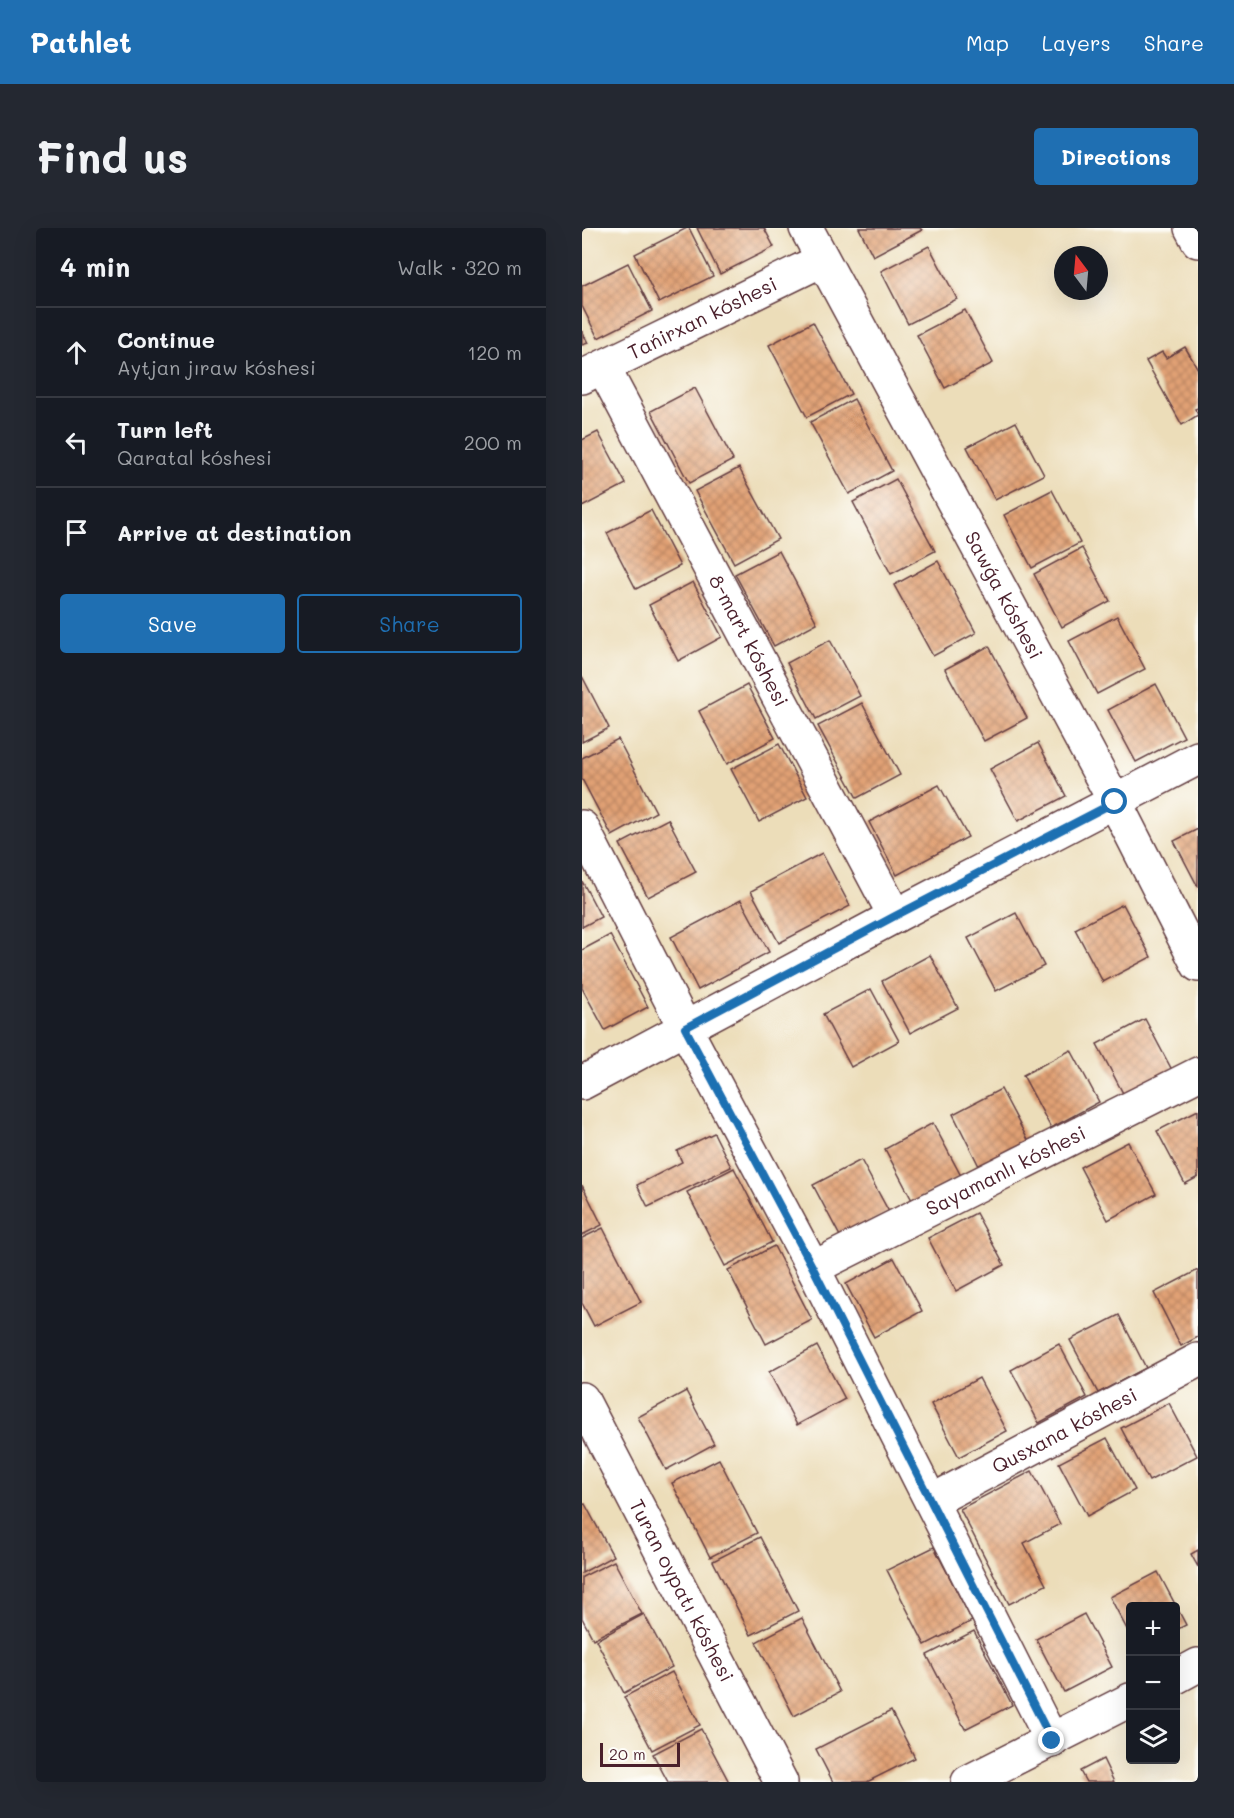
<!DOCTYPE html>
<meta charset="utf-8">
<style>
:root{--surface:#171b24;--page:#242831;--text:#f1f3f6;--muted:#9ea1a6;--line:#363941;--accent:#1f6fb2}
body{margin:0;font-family:Mali,sans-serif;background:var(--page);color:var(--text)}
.controls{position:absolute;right:18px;bottom:18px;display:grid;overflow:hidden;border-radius:6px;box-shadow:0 6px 24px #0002}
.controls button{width:54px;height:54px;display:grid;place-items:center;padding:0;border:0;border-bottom:2px solid var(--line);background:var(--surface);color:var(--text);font:30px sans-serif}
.compass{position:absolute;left:472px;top:18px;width:54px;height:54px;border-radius:50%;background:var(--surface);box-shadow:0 6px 24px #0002;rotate:344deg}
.scale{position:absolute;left:18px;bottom:15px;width:80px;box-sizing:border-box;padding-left:6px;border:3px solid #4a1f2b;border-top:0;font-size:16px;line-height:21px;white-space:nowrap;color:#4a1f2b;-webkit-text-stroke:4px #fdfcf7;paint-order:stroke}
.stop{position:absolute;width:18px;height:18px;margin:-14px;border:4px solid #1f6fb2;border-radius:50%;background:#fff}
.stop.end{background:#1f6fb2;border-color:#fff;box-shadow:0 2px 6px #0008}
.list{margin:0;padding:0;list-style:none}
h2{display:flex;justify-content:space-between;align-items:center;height:78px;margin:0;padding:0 24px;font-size:26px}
h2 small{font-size:20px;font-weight:400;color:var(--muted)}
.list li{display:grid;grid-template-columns:39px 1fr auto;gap:18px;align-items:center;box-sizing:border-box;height:90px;padding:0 24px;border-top:2px solid var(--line)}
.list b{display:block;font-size:22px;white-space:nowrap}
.list p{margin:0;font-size:20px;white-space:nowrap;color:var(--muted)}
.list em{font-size:20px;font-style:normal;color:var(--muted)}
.actions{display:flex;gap:12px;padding:18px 24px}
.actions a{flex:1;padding:14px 0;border:2px solid var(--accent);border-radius:6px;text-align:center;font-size:21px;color:var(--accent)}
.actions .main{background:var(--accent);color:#fff}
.icon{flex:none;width:33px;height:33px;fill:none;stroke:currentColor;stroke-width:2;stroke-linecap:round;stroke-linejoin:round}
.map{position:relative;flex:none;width:616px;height:1554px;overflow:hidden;border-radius:6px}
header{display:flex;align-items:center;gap:36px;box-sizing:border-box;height:84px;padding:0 30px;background:var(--accent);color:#fff}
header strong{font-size:28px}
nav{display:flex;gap:33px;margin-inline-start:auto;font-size:21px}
.intro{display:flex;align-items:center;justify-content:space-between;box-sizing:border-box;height:144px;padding:0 36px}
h1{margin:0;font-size:42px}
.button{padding:15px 27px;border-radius:6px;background:var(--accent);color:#fff;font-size:21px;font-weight:700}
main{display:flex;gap:36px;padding:0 36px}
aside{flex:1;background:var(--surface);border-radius:6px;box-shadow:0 6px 24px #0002}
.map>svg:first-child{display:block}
.building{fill:url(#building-cross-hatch)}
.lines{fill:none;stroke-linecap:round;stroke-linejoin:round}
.minor-casing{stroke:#623c40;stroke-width:36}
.minor{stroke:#fff;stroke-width:33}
.route{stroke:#1f6fb2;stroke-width:8}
.labels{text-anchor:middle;stroke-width:5;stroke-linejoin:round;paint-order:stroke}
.street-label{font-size:20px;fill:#4a1f2b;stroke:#fdfcf7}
</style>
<header>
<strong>Pathlet</strong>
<nav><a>Map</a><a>Layers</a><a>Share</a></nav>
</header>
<div class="intro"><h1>Find us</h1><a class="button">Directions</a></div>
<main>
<aside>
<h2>4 min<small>Walk · 320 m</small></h2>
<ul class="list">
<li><svg class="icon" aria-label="ahead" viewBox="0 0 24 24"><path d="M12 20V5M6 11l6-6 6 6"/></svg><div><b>Continue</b><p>Aytjan jıraw kóshesi</p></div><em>120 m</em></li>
<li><svg class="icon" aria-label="left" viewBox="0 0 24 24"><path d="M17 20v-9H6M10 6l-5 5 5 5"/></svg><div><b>Turn left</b><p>Qaratal kóshesi</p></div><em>200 m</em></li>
<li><svg class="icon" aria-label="arrive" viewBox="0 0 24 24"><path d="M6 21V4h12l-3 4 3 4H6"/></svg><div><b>Arrive at destination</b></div></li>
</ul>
<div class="actions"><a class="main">Save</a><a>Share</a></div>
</aside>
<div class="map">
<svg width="616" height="1554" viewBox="0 0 616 1554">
<defs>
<pattern id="building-cross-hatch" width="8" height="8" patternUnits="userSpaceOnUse" patternTransform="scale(1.5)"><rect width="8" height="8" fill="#e1a175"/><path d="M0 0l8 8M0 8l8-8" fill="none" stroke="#b88360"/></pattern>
</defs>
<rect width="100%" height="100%" fill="#fdfcf7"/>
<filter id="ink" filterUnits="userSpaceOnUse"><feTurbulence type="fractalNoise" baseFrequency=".0167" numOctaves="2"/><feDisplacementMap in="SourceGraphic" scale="12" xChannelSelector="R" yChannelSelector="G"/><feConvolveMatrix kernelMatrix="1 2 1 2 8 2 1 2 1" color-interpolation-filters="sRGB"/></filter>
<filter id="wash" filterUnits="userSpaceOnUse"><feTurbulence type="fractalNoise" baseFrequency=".008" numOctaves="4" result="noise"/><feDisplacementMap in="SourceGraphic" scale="24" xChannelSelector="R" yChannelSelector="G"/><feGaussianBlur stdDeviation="1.35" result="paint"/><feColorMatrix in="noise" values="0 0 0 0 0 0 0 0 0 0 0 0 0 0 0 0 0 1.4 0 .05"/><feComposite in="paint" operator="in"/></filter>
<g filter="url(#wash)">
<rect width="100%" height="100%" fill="#ecddb9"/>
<g id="blocks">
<!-- building -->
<g class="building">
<polygon points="105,0 107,0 131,48 77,75 53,26"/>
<polygon points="115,0 182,0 192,19 138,46"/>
<polygon points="277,0 338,0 340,2 291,28"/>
<polygon points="347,18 375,71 326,96 299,43"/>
<polygon points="46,35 70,83 16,110 0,78 0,58"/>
<polygon points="383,82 411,135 363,160 335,107"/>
<polygon points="231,94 269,166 225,189 187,117"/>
<polygon points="0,103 6,115 0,117"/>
<polygon points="603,119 616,141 616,180 613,181 616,187 600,197 564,133 580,124 584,130"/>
<polygon points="113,160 151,232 107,255 69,183"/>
<polygon points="272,171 310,243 267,266 228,194"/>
<polygon points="434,194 462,247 413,272 385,219"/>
<polygon points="16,204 44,256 0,279 0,212"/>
<polygon points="157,240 196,311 152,335 113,263"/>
<polygon points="314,251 353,323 309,346 271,274"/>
<polygon points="470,262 498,315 450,340 422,287"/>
<polygon points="69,282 98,338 54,361 25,305"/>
<polygon points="500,320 528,373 480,399 452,346"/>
<polygon points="197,323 235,395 192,418 153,346"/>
<polygon points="356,333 394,405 351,428 312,357"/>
<polygon points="111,354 140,409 96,433 67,377"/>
<polygon points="535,388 563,441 515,466 487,413"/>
<polygon points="248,412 278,468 234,491 205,435"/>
<polygon points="407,418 445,490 402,513 363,441"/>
<polygon points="0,448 27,500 0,514"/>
<polygon points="574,456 602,509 554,534 526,482"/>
<polygon points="165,457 193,510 145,536 117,483"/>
<polygon points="280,475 318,547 275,570 236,498"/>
<polygon points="36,511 74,584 30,608 0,551 0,530"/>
<polygon points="456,515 484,568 436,593 408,541"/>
<polygon points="197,516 225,569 177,594 149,541"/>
<polygon points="357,557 386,609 315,647 287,594"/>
<polygon points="86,591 114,644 66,669 38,616"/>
<polygon points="616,601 616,659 592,613"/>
<polygon points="240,625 268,678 197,715 169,663"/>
<polygon points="0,653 19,689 0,699"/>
<polygon points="159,672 187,724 116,762 89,709"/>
<polygon points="541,676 569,729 521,754 493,701"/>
<polygon points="434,685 462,738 414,763 386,710"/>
<polygon points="28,707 66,779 23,802 0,760 0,722"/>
<polygon points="348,727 376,780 328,805 300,753"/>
<polygon points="289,761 317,813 269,839 241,786"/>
<polygon points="563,791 591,844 543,869 515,816"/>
<polygon points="489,822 517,874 469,900 441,847"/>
<polygon points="419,861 447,914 398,940 371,886"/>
<polygon points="616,882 616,949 603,956 575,903"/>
<polygon points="351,895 379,948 331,974 303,921"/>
<polygon points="132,905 149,939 66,979 55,957 100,934 95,923"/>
<polygon points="546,914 574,966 526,992 498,939"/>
<polygon points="279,932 307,984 259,1010 231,957"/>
<polygon points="152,940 190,1014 143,1038 105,964"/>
<polygon points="0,957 20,997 0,1007"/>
<polygon points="394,985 422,1037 374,1063 346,1010"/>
<polygon points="21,1000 59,1074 12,1098 0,1075 0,1010"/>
<polygon points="192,1018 230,1092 184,1116 146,1042"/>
<polygon points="312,1030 340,1083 292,1109 264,1056"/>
<polygon points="616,1042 616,1109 599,1118 572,1065"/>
<polygon points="537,1087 564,1140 516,1165 488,1112"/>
<polygon points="477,1116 505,1169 457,1195 429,1142"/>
<polygon points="235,1118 263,1171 215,1197 187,1144"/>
<polygon points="397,1150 425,1203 377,1229 349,1176"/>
<polygon points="104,1163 132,1216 84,1242 56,1189"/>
<polygon points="587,1175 615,1228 567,1253 539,1200"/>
<polygon points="525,1210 553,1262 505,1288 477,1235"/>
<polygon points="137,1231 175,1305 128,1329 90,1255"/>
<polygon points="450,1243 478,1296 442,1315 464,1357 427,1376 378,1281"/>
<polygon points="3,1276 31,1328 0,1345 0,1277"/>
<polygon points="178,1309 216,1383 169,1407 131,1333"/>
<polygon points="352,1319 390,1393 343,1417 305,1342"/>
<polygon points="616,1322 616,1339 609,1326"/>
<polygon points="32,1333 60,1386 11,1411 0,1390 0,1349"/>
<polygon points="576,1344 604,1397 594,1402 594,1378 548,1378 548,1407 528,1369"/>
<polygon points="62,1386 90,1439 42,1465 14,1412"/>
<polygon points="502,1386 530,1439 482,1464 454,1411"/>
<polygon points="220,1390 258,1464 212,1488 174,1414"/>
<polygon points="392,1403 430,1477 383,1501 345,1427"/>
<polygon points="90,1444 118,1497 70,1522 42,1469"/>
<polygon points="309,1483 333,1530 285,1554 251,1554 234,1521"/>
<polygon points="119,1501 147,1554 86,1554 71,1526"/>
<polygon points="521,1531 532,1554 504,1554 498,1543"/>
</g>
</g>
</g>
<g filter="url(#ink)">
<use href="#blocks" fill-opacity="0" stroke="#623c40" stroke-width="1.5"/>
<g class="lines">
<defs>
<g id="minor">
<path id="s1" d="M224 0 533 574 616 737"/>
<polyline points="609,0 616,13"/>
<path id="s2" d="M21 139 313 688"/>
<path id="s3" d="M0 149 240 32"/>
<polyline points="0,599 103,800 231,1040 470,1513"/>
<polyline points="0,855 313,688 616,530"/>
<path id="s4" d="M231 1040 616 846"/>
<path id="s5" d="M0 1171 199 1554"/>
<path id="s6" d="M350 1273 616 1132"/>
<polyline points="594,1449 616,1437"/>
<polyline points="386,1554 548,1472"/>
</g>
</defs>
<!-- minor casing -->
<use href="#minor" class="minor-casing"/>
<!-- minor -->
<use href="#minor" class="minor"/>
</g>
</g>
<g class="lines" filter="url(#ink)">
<!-- route -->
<polyline class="route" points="470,1513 231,1040 103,800 313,688 533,574"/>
</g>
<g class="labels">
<!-- street labels -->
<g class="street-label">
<text dy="7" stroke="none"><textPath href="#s3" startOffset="134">Tańirxan kóshesi</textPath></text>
<text dy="7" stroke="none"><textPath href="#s1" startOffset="417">Sawǵa kóshesi</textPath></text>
<text dy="7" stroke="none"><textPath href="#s2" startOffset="310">8-mart kóshesi</textPath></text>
<text dy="7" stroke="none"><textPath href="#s4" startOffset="216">Sayamanlı kóshesi</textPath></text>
<text dy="7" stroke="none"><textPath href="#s6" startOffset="150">Qusxana kóshesi</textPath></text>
<text dy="7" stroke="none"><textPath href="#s5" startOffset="216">Turan oypatı kóshesi</textPath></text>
</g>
</g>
</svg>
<div class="controls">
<button>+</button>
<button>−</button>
<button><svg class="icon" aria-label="layers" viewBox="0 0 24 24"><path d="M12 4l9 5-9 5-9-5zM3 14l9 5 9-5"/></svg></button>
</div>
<svg class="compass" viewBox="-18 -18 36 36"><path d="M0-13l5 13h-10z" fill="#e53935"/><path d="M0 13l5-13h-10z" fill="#9ea1a6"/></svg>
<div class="scale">20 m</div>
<div class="stop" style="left:533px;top:574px"></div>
<div class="stop end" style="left:470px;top:1513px"></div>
</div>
</main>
